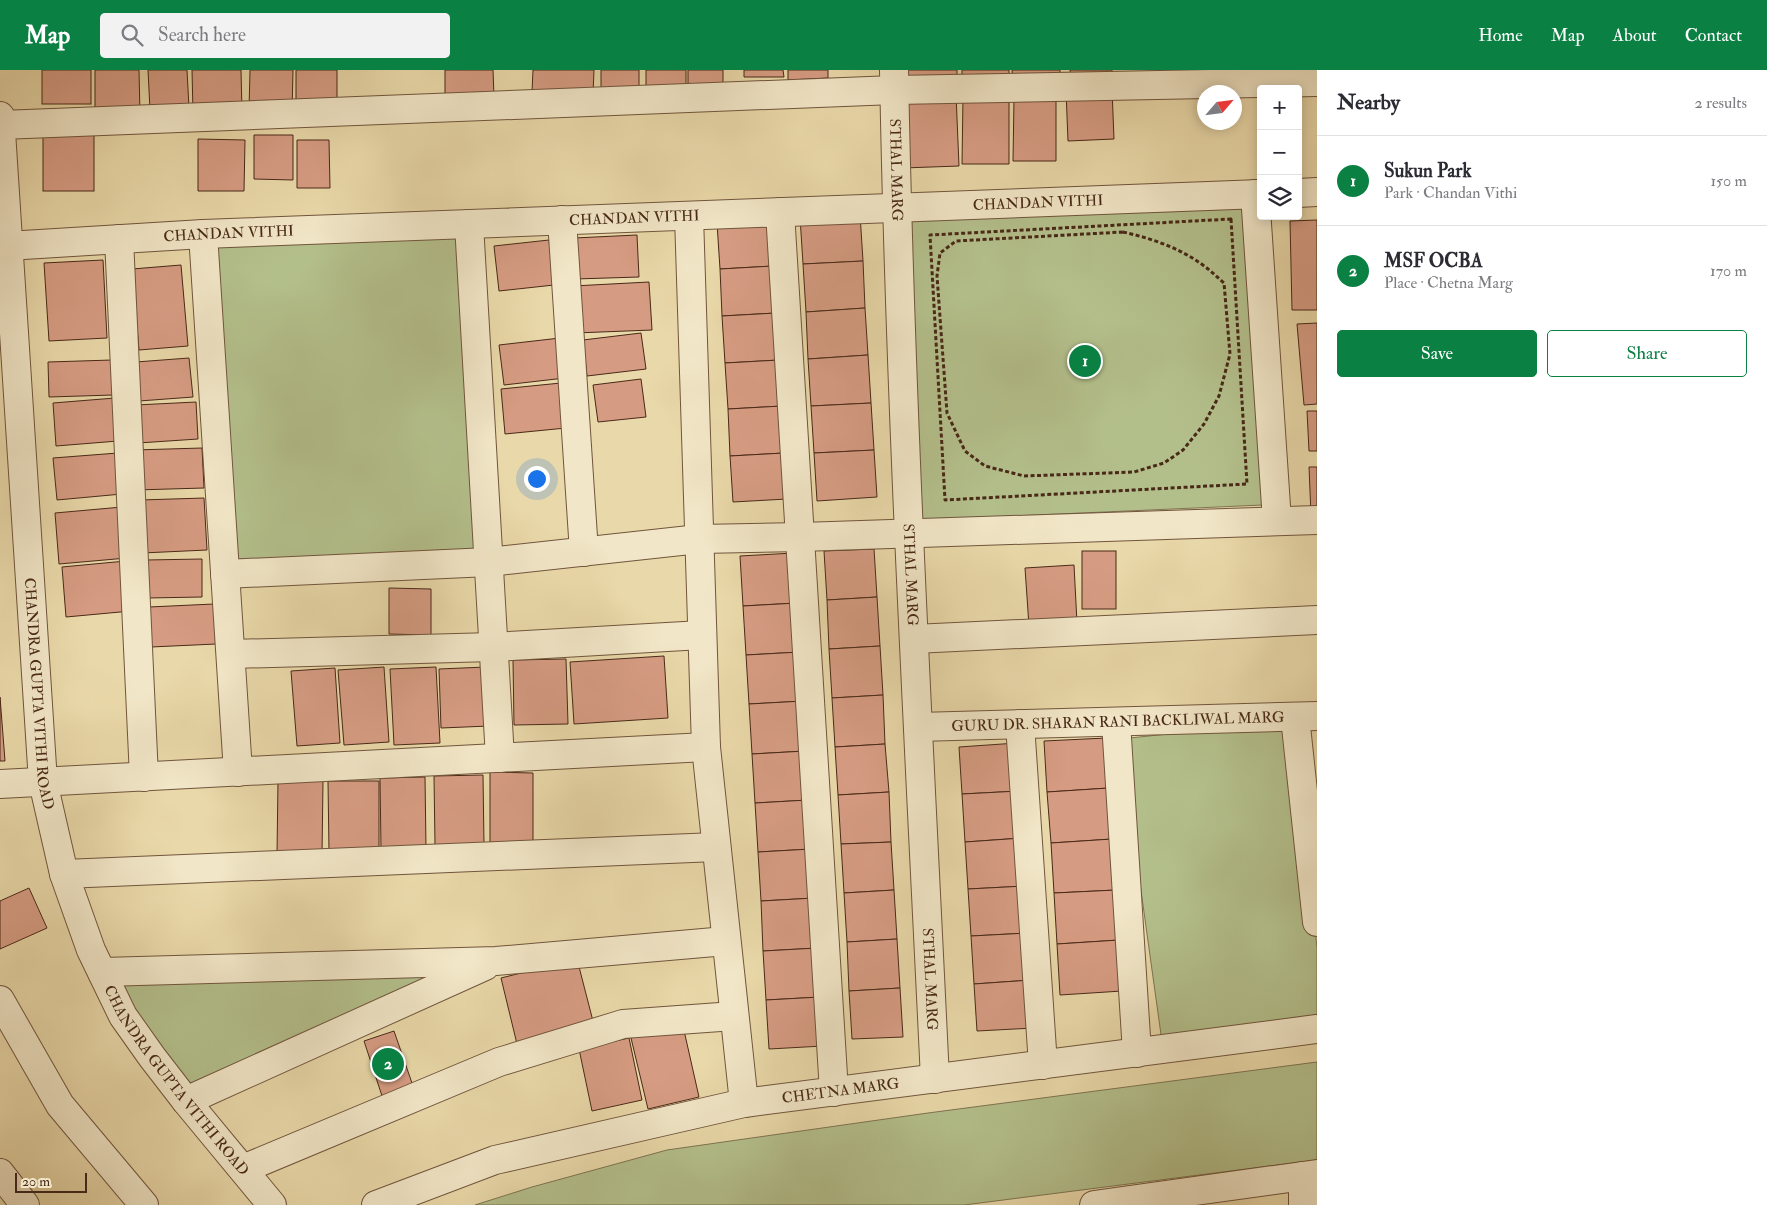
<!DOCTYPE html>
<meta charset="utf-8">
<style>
:root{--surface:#fff;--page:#f2f2f3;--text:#2b2b33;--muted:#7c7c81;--line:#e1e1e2;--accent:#0b8043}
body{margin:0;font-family:"IM FELL Double Pica",serif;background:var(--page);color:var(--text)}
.controls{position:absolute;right:15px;top:15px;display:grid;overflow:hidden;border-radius:5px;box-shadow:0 2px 12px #0003}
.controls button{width:45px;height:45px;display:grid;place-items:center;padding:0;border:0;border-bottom:1px solid var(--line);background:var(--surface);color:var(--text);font:25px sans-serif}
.compass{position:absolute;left:1197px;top:15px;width:45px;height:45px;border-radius:50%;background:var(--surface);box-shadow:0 2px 12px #0003;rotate:62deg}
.scale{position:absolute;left:15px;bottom:12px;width:72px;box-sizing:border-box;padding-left:5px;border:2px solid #492917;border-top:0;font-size:14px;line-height:18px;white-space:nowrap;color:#492917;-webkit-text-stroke:4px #f1e6c7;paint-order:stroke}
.you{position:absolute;left:536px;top:408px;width:18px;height:18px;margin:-12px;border:4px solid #fff;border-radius:50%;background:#1a73e8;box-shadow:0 0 0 8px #1a73e833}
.badge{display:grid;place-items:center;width:32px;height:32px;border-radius:50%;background:var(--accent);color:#fff;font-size:16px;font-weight:700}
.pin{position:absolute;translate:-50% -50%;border:2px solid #fff;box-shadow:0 1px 5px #0006}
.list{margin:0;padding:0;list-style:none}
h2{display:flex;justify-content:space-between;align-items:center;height:65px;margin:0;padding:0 20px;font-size:21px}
h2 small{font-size:16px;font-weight:400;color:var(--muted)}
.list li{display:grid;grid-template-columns:32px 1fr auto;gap:15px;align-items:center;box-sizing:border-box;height:90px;padding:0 20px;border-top:1px solid var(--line)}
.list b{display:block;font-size:19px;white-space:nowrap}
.list p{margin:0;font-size:16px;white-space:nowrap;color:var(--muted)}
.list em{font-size:16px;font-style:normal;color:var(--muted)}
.actions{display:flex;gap:10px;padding:15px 20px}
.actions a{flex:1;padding:11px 0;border:1px solid var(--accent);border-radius:5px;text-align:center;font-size:18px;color:var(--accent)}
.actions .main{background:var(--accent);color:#fff}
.icon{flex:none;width:28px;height:28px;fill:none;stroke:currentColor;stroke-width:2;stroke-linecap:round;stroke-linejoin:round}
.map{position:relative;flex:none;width:1317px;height:1135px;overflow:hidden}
header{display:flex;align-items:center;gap:30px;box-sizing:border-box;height:70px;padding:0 25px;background:var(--accent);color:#fff}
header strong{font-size:24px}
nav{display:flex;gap:28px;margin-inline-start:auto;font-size:18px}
.search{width:350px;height:45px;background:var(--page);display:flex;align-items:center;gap:12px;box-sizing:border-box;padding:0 18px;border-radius:5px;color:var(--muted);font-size:19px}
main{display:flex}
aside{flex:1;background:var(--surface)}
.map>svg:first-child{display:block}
.green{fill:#b3bf8b;stroke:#7e7451}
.building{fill:#d69c83;stroke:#492917}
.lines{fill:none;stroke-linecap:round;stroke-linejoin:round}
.minor-casing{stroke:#71553c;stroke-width:30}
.path{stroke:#492917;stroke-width:3;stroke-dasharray:4 2.5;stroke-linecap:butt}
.minor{stroke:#f1e6c7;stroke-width:28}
.labels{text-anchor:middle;stroke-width:4;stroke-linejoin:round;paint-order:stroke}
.street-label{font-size:15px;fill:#492917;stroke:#f1e6c7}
</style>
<header>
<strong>Map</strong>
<div class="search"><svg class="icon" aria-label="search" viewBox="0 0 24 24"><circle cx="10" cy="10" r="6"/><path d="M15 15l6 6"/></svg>Search here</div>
<nav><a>Home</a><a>Map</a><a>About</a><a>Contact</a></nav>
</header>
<main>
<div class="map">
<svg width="1317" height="1135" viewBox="0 0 1317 1135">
<rect width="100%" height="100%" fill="#e9d8a9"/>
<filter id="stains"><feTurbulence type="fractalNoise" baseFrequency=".004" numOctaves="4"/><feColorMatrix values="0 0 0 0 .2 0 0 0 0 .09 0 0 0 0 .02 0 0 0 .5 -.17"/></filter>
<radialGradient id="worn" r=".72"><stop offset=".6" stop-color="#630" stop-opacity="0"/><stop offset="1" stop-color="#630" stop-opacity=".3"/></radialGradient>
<!-- green -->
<g class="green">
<polygon points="1249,132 1263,435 922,450 907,147"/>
<polygon points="469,154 489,492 225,504 203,164"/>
<polygon points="1293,651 1317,878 1317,957 1163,979 1120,669"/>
<polygon points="496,891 186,1031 102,902"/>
<polygon points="1317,992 1317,1090 964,1135 475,1135 532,1117 667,1080 928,1043"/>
</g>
<!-- building -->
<g class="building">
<rect x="42" y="0" width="49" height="34"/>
<polygon points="95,0 139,0 140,45 95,45"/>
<polygon points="148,0 187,0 189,38 150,40"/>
<polygon points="192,0 241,0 242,42 193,43"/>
<polygon points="250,0 293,0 292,42 249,40"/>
<polygon points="296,0 337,0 337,41 296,40"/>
<polygon points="445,0 493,0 494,27 445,28"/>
<polygon points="533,0 594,0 593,25 532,22"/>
<polygon points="601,0 639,0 639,27 601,26"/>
<rect x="646" y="0" width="40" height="19"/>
<polygon points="688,0 723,0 723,16 688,15"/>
<polygon points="744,0 783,0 784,7 744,7"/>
<polygon points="788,0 828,0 828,8 788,10"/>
<polygon points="908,0 957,0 957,13 908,12"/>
<polygon points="962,0 1009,0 1009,11 962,12"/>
<polygon points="1012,0 1060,0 1060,9 1013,11"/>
<polygon points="1070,0 1112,0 1112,3 1071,7"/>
<polygon points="1112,19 1114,69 1068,71 1066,21"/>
<polygon points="956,24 959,96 903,98 901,26"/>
<polygon points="963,27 1009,27 1009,94 962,94"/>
<polygon points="1014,28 1056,28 1056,91 1013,91"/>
<rect x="43" y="63" width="51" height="58"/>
<polygon points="254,65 293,65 293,110 254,109"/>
<polygon points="198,69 245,70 244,121 198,121"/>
<polygon points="297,70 329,70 330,118 297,118"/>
<polygon points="860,144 863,191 803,194 800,147"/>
<polygon points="771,150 773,196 720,199 717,153"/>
<polygon points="1317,150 1317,240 1292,240 1290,151"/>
<polygon points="637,165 639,207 575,209 574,168"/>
<polygon points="549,170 554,215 499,221 494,176"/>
<polygon points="103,190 107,268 49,271 44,193"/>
<polygon points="863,191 865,238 806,242 803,194"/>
<polygon points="181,195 188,276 139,280 132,199"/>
<polygon points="773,196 776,243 722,246 720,199"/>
<polygon points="649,212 652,260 575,263 573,216"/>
<polygon points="865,238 868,285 808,289 806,242"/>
<polygon points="776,243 779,290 725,293 722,246"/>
<polygon points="1317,253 1317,334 1304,335 1297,254"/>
<polygon points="641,263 646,299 587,306 583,270"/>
<polygon points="560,268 565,308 504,315 499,275"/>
<polygon points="868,285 871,333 811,336 808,289"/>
<polygon points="189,288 193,327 139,331 136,292"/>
<polygon points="112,290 113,325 49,327 48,292"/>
<polygon points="779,290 782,336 728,339 725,293"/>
<polygon points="641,309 646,347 598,352 593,315"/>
<polygon points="561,313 566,358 505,364 501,319"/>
<polygon points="115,328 118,371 56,376 53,333"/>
<polygon points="196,332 198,369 138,373 136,335"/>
<polygon points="871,333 874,380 814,383 811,336"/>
<polygon points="782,336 784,383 730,386 728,339"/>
<polygon points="1307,341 1317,341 1317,381 1309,381"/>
<polygon points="202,378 204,418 135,420 134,380"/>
<polygon points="874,380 877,427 817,431 814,383"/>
<polygon points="118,383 122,424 57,430 53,388"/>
<polygon points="784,383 787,429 733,432 730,386"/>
<polygon points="1309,397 1317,397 1317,445 1311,445"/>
<polygon points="204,428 207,480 142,483 140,430"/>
<polygon points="122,437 127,488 59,494 55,443"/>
<polygon points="874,479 877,527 827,530 824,481"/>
<rect x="1082" y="481" width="34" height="58"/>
<polygon points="794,483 797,533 743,536 740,486"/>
<polygon points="202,489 202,527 147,528 146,490"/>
<polygon points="126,491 131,541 66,547 62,497"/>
<polygon points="1074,495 1077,553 1029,556 1025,498"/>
<polygon points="389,518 431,519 431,565 389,564"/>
<polygon points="877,527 880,576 829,579 827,530"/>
<polygon points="797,533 800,582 746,585 743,536"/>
<polygon points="214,534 216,574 151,577 149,537"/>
<polygon points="880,576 883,625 832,628 829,579"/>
<polygon points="800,582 803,631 749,634 746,585"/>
<polygon points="664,586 668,648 574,654 570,592"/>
<polygon points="566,589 568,654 514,655 513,590"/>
<polygon points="384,597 389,672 344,675 338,600"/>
<polygon points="436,597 440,673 394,675 390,599"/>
<polygon points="486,597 489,656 441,658 439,599"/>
<polygon points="335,598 340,673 297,676 291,601"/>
<polygon points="883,625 885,674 835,677 832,628"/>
<polygon points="0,627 5,691 0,691"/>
<polygon points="803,631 805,681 752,684 749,634"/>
<polygon points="1106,668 1109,718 1047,722 1044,671"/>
<polygon points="1017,673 1019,721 962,724 959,677"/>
<polygon points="885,674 889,722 838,725 835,677"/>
<polygon points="805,681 808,730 755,733 752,684"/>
<polygon points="490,702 533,703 533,775 490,775"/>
<polygon points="483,705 484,775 435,775 434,706"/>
<polygon points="425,707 426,778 381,779 380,708"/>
<polygon points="278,710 323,710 322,785 277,784"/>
<polygon points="328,711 379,711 379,782 329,782"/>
<polygon points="1109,718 1112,769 1051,773 1047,722"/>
<polygon points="1019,721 1022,768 965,772 962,724"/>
<polygon points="889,722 891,772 841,774 838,725"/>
<polygon points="808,730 811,779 758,782 755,733"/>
<polygon points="1022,768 1025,816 968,819 965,772"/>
<polygon points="1112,769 1116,820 1054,823 1051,773"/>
<polygon points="891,772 894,820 844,823 841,774"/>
<polygon points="811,779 814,828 761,831 758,782"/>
<polygon points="1025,816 1028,863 971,866 968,819"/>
<polygon points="29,818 47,858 0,879 0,831"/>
<polygon points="894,820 897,869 847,872 844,823"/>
<polygon points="1116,820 1119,870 1057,874 1054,823"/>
<polygon points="814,828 817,878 763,881 761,831"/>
<polygon points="1028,863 1031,910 974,914 971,866"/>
<polygon points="897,869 900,918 849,921 847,872"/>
<polygon points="1119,870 1122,921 1060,925 1057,874"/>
<polygon points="817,878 820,927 766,930 763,881"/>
<polygon points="577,889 594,955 517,974 501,908"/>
<polygon points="1031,910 1034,958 977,961 974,914"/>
<polygon points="900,918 903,967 852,969 849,921"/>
<polygon points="820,927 823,976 769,979 766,930"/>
<polygon points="683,956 699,1027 648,1039 631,968"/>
<polygon points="394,961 413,1016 382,1026 364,971"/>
<polygon points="629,968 642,1030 592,1041 579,979"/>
</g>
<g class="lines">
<defs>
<g id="minor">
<path id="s1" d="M894 0C900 336 919 673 935 1009"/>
<path id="s2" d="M0 46 43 712 64 804 91 880 123 946 152 987 186 1031 272 1135"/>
<polyline points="1,55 894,20 1317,12"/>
<polyline points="1298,123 1317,122"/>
<polyline points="1255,124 1277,451"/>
<polyline points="780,142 834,1022"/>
<polyline points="689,146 706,677 744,1033"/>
<polyline points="562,150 584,482"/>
<polyline points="469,154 500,688"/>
<polyline points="203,164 238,702"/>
<polyline points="119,169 144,707"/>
<path id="s3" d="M7 176 203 164 1261 124"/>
<polyline points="225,504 489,492 699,469 801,467 1317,450"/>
<polyline points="914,569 1317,550"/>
<polyline points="231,584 493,577 702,565"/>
<polyline points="1295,647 1317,852"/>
<polyline points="1116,652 1137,983"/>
<polyline points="1020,654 1043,995"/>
<path id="s4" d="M918 657 1317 646"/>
<polyline points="0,714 706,677"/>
<polyline points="64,804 716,777"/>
<polyline points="102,902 496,891 726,871"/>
<polyline points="0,930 60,1035 144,1135"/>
<polyline points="186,1031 485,896"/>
<polyline points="243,1099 499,992 623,954 734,946"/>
<polyline points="0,1103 25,1135"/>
<polyline points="1303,1106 1303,1135"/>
<path id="s5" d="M376 1135 495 1090 744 1033 1317 959"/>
<polyline points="1094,1135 1317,1104"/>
</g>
</defs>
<!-- minor casing -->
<use href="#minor" class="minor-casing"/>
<!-- path -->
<g class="path">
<polygon points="1231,149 1247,414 945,430 930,165"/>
<path d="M1123 162C1150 168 1177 177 1200 193 1209 199 1216 206 1224 213L1230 284 1219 326 1204 354 1183 380 1164 393 1134 402 1024 406 985 396 965 381 947 343 937 206 940 183 956 171Z"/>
</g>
<!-- minor -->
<use href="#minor" class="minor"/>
</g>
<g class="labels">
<!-- street labels -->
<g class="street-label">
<text dy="5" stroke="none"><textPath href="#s1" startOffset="100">STHAL MARG</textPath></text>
<text dy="5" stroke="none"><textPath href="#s3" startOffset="1032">CHANDAN VITHI</textPath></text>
<text dy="5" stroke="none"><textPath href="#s3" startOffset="628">CHANDAN VITHI</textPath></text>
<text dy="5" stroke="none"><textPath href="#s3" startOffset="222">CHANDAN VITHI</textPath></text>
<text dy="5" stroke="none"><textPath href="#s1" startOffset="505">STHAL MARG</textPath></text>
<text dy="5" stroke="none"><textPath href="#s2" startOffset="579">CHANDRA GUPTA VITHI ROAD</textPath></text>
<text dy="5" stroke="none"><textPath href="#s4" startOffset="200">GURU DR. SHARAN RANI BACKLIWAL MARG</textPath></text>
<text dy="5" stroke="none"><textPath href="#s1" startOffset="910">STHAL MARG</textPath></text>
<text dy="5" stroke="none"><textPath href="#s2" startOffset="999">CHANDRA GUPTA VITHI ROAD</textPath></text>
<text dy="5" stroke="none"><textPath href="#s5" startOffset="480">CHETNA MARG</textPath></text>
</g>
</g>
<rect width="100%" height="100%" filter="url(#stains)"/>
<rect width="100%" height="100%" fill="url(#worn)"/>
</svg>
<div class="controls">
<button>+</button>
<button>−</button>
<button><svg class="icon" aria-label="layers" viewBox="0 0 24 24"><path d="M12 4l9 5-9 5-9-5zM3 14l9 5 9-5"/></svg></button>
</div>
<svg class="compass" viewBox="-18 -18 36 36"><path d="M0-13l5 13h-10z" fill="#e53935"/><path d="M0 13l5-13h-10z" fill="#7c7c81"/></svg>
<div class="scale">20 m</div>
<div class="you"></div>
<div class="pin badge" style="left:1085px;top:291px">1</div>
<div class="pin badge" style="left:388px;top:994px">2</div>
</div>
<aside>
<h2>Nearby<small>2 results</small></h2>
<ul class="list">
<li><span class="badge">1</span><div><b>Sukun Park</b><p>Park · Chandan Vithi</p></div><em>150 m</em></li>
<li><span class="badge">2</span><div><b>MSF OCBA</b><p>Place · Chetna Marg</p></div><em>170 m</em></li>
</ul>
<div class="actions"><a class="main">Save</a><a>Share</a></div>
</aside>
</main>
